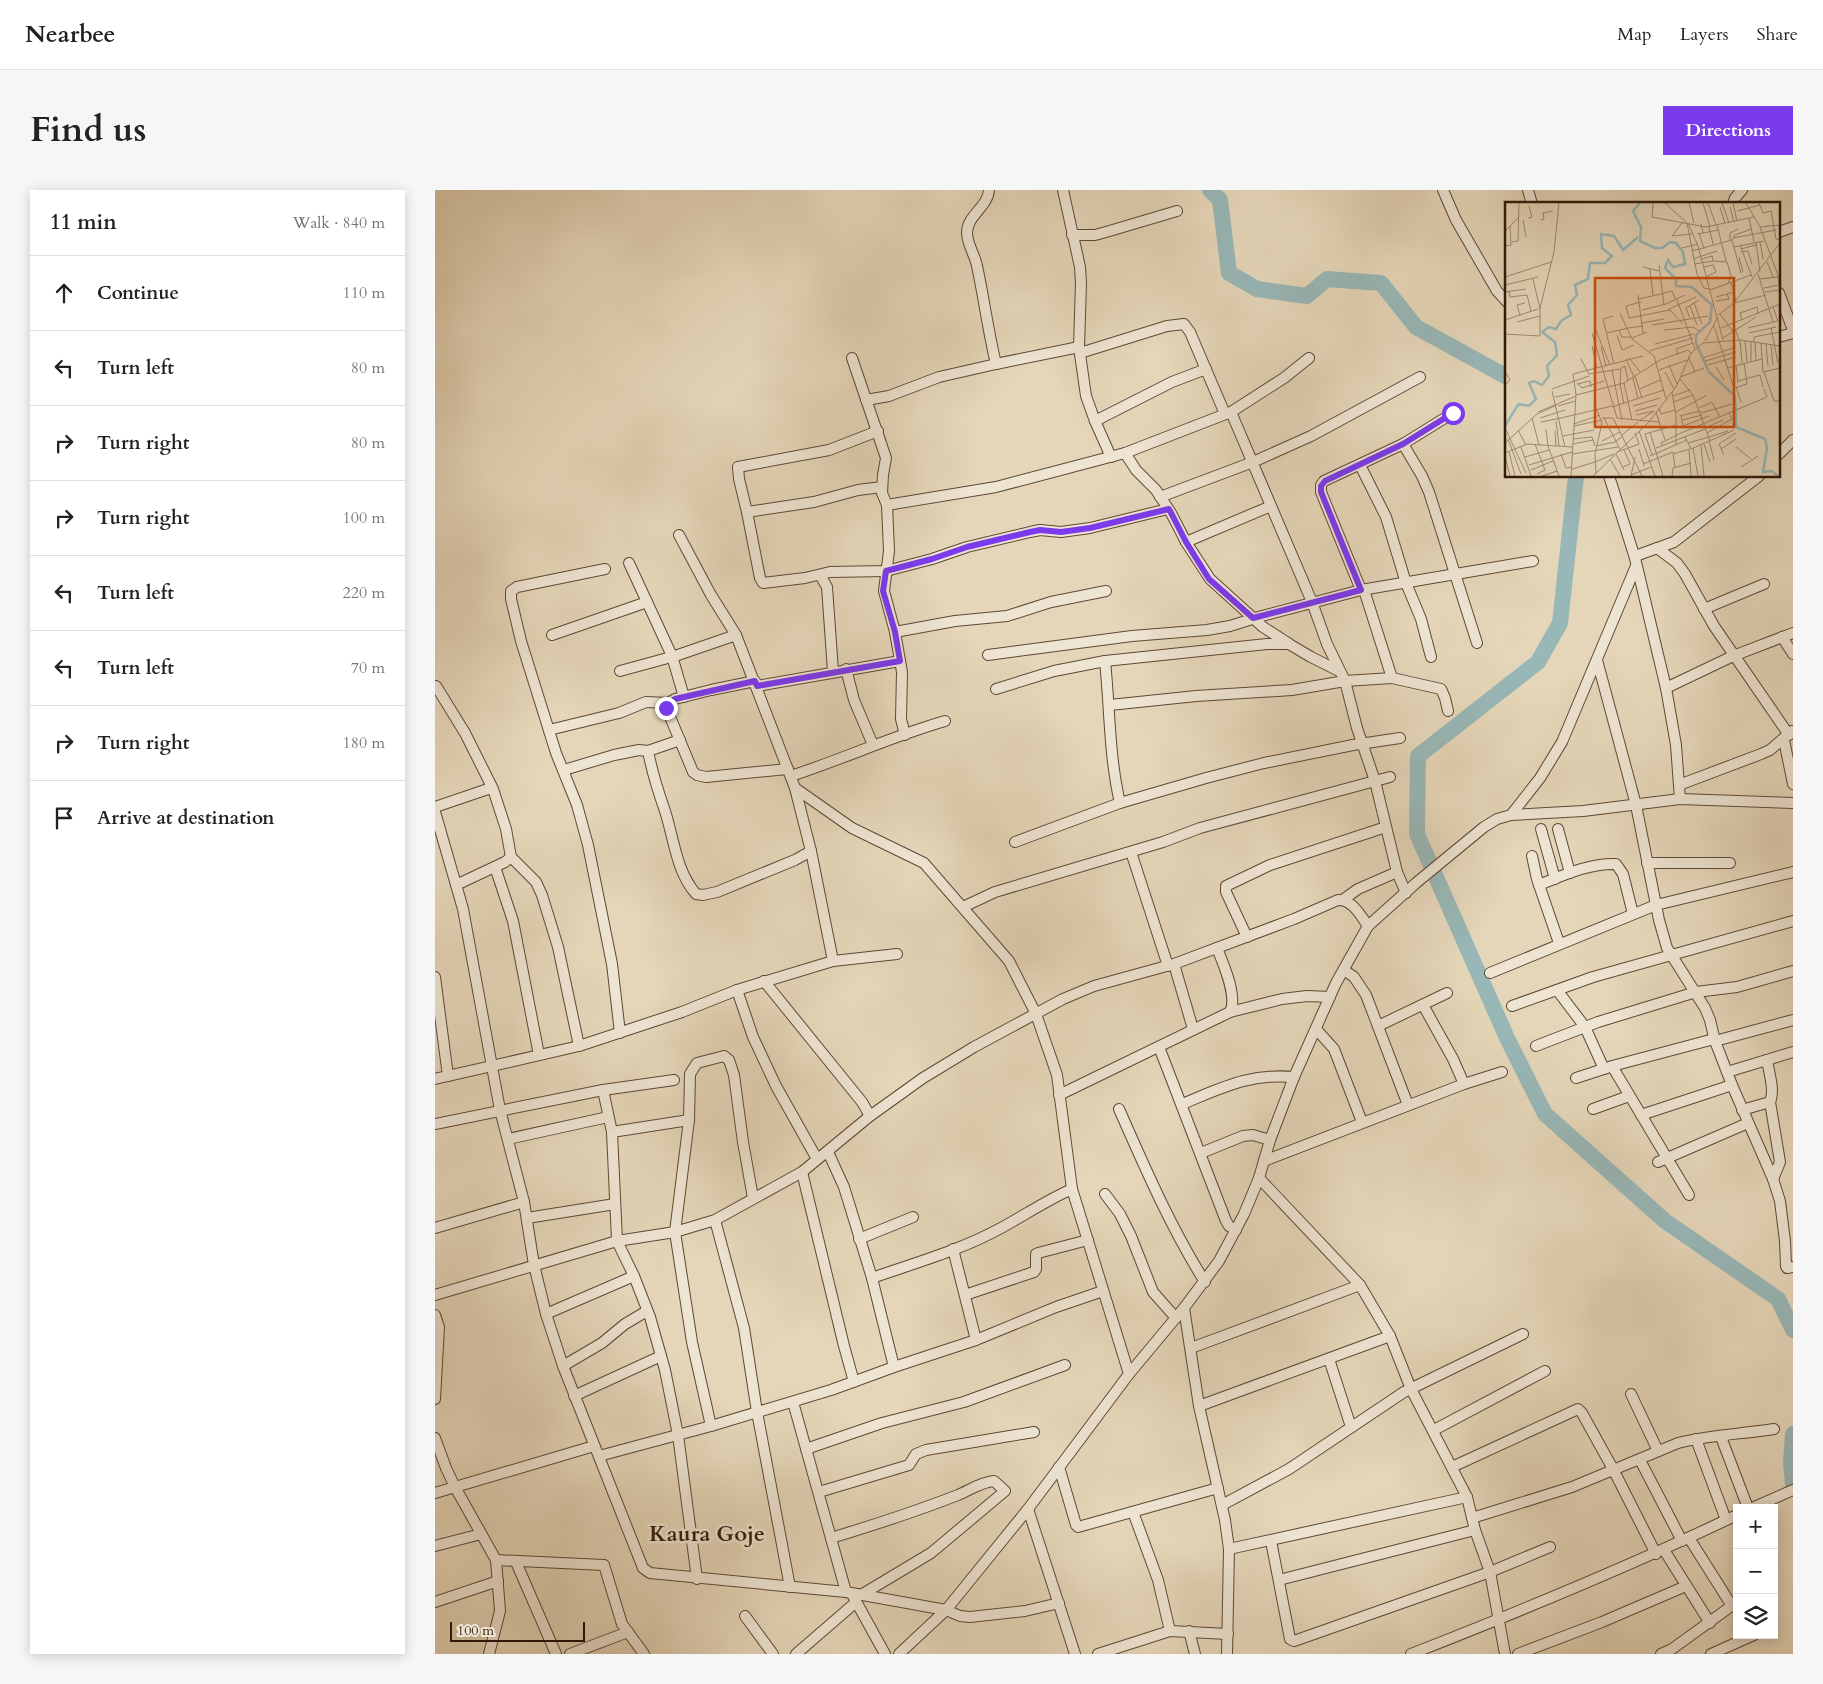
<!DOCTYPE html>
<meta charset="utf-8">
<style>
:root{--surface:#fff;--page:#f6f6f6;--text:#222;--muted:#767676;--line:#e0e0e0;--accent:#7c3aed}
body{margin:0;font-family:Cardo,serif;background:var(--page);color:var(--text)}
.controls{position:absolute;right:15px;bottom:15px;display:grid;overflow:hidden;border-radius:0px;box-shadow:0 2px 12px #0003}
.controls button{width:45px;height:45px;display:grid;place-items:center;padding:0;border:0;border-bottom:1px solid var(--line);background:var(--surface);color:var(--text);font:25px sans-serif}
.scale{position:absolute;left:15px;bottom:12px;width:135px;box-sizing:border-box;padding-left:5px;border:2px solid #301909;border-top:0;font-size:14px;line-height:18px;white-space:nowrap;color:#301909;-webkit-text-stroke:4px #eee4d2;paint-order:stroke}
.stop{position:absolute;width:15px;height:15px;margin:-11px;border:4px solid #7c3aed;border-radius:50%;background:#fff}
.stop.end{background:#7c3aed;border-color:#fff;box-shadow:0 1px 5px #0008}
.list{margin:0;padding:0;list-style:none}
h2{display:flex;justify-content:space-between;align-items:center;height:65px;margin:0;padding:0 20px;font-size:21px}
h2 small{font-size:16px;font-weight:400;color:var(--muted)}
.list li{display:grid;grid-template-columns:32px 1fr auto;gap:15px;align-items:center;box-sizing:border-box;height:75px;padding:0 20px;border-top:1px solid var(--line)}
.list b{display:block;font-size:19px;white-space:nowrap}
.list em{font-size:16px;font-style:normal;color:var(--muted)}
.icon{flex:none;width:28px;height:28px;fill:none;stroke:currentColor;stroke-width:2;stroke-linecap:round;stroke-linejoin:round}
.map{position:relative;flex:none;width:1358px;height:1464px;overflow:hidden;border-radius:0px}
header{display:flex;align-items:center;gap:30px;box-sizing:border-box;height:70px;padding:0 25px;background:var(--surface);border-bottom:1px solid var(--line)}
header strong{font-size:24px}
nav{display:flex;gap:28px;margin-inline-start:auto;font-size:18px}
.intro{display:flex;align-items:center;justify-content:space-between;box-sizing:border-box;height:120px;padding:0 30px}
h1{margin:0;font-size:35px}
.button{padding:12px 22px;border-radius:0px;background:var(--accent);color:#fff;font-size:18px;font-weight:700}
main{display:flex;gap:30px;padding:0 30px}
aside{flex:1;background:var(--surface);border-radius:0px;box-shadow:0 2px 12px #0003}
.map>svg:first-child{display:block}
.lines{fill:none;stroke-linecap:round;stroke-linejoin:round}
.river{stroke:#98b7b7;stroke-width:16}
.minor-casing{stroke:#5d4835;stroke-width:12}
.minor{stroke:#eee4d2;stroke-width:10}
.route{stroke:#7c3aed;stroke-width:6}
.labels{text-anchor:middle;stroke-width:5;stroke-linejoin:round;paint-order:stroke}
.district-label{font-size:22px;font-weight:bold;fill:#301909;stroke:#eee4d2}
.inset-river{fill:none;stroke:#98b7b7;stroke-width:2.5}
.inset-road{fill:none;stroke:#9d8a73;stroke-width:1}
.view{fill:#cc4f0c;fill-opacity:0.15;stroke:#cc4f0c;stroke-width:2.5}
.inset-edge{fill:none;stroke:#301909;stroke-width:2.5}
</style>
<header>
<strong>Nearbee</strong>
<nav><a>Map</a><a>Layers</a><a>Share</a></nav>
</header>
<div class="intro"><h1>Find us</h1><a class="button">Directions</a></div>
<main>
<aside>
<h2>11 min<small>Walk · 840 m</small></h2>
<ul class="list">
<li><svg class="icon" aria-label="ahead" viewBox="0 0 24 24"><path d="M12 20V5M6 11l6-6 6 6"/></svg><div><b>Continue</b></div><em>110 m</em></li>
<li><svg class="icon" aria-label="left" viewBox="0 0 24 24"><path d="M17 20v-9H6M10 6l-5 5 5 5"/></svg><div><b>Turn left</b></div><em>80 m</em></li>
<li><svg class="icon" aria-label="right" viewBox="0 0 24 24"><path d="M7 20v-9h11M14 6l5 5-5 5"/></svg><div><b>Turn right</b></div><em>80 m</em></li>
<li><svg class="icon" aria-label="right" viewBox="0 0 24 24"><path d="M7 20v-9h11M14 6l5 5-5 5"/></svg><div><b>Turn right</b></div><em>100 m</em></li>
<li><svg class="icon" aria-label="left" viewBox="0 0 24 24"><path d="M17 20v-9H6M10 6l-5 5 5 5"/></svg><div><b>Turn left</b></div><em>220 m</em></li>
<li><svg class="icon" aria-label="left" viewBox="0 0 24 24"><path d="M17 20v-9H6M10 6l-5 5 5 5"/></svg><div><b>Turn left</b></div><em>70 m</em></li>
<li><svg class="icon" aria-label="right" viewBox="0 0 24 24"><path d="M7 20v-9h11M14 6l5 5-5 5"/></svg><div><b>Turn right</b></div><em>180 m</em></li>
<li><svg class="icon" aria-label="arrive" viewBox="0 0 24 24"><path d="M6 21V4h12l-3 4 3 4H6"/></svg><div><b>Arrive at destination</b></div></li>
</ul>
</aside>
<div class="map">
<svg width="1358" height="1464" viewBox="0 0 1358 1464">
<rect width="100%" height="100%" fill="#e5d6b9"/>
<filter id="stains"><feTurbulence type="fractalNoise" baseFrequency=".004" numOctaves="4"/><feColorMatrix values="0 0 0 0 .2 0 0 0 0 .09 0 0 0 0 .02 0 0 0 .5 -.17"/></filter>
<radialGradient id="worn" r=".72"><stop offset=".6" stop-color="#630" stop-opacity="0"/><stop offset="1" stop-color="#630" stop-opacity=".3"/></radialGradient>
<g class="lines">
<!-- river -->
<g class="river">
<polyline points="775,0 785,10 794,83 822,99 872,106 892,89 946,93 981,137 1072,187"/>
<polyline points="1141,286 1125,433 1103,472 983,566 982,644 1072,848 1110,924 1230,1031 1343,1109 1358,1140"/>
<polyline points="1358,1244 1356,1272 1358,1294"/>
</g>
<defs>
<g id="minor">
<path d="M554 0C553 17 532 25 532 43 532 54 540 65 542 76 549 108 553 141 561 174"/>
<polyline points="628,0 645,77 646,93 644,157 651,206 660,231 676,267"/>
<polyline points="1008,0 1021,30 1062,101 1072,112"/>
<polyline points="1093,0 1097,14"/>
<polyline points="1298,14 1300,8 1307,0"/>
<polyline points="1344,42 1358,37"/>
<polyline points="637,45 660,45 671,42 742,21"/>
<polyline points="1344,103 1358,140"/>
<polyline points="1344,147 1358,143"/>
<polyline points="645,163 732,136 749,134 755,142 790,224"/>
<polyline points="417,168 451,268 448,285 447,303 452,315 454,361 449,401 460,442 467,482 466,529 470,545"/>
<polyline points="431,210 454,206 504,187 561,174 644,157"/>
<polyline points="796,222 877,412 892,454 910,491 922,538 940,591 962,682 971,703"/>
<polyline points="660,231 737,192 771,179"/>
<polyline points="443,241 394,260 303,277 304,289 312,322 325,388 328,393 370,388 395,382 451,381 497,369 532,357 595,342 605,340 626,342 655,338 733,319"/>
<polyline points="968,254 987,286 994,302 1042,453"/>
<polyline points="690,263 701,280 721,300 736,323 751,352 775,389 828,437 853,453"/>
<polyline points="1344,264 1358,250"/>
<polyline points="925,275 951,327 971,393 986,429 996,467"/>
<polyline points="1174,286 1200,368 1231,498 1241,555 1245,609"/>
<polyline points="725,307 818,272 876,246 985,187"/>
<polyline points="452,315 561,297 690,263 796,222 849,188 874,168"/>
<polyline points="312,322 379,312 423,300 447,297"/>
<polyline points="244,345 276,405 301,445 360,598 417,638 489,673 574,771 601,824 622,885 637,999 694,1184"/>
<polyline points="751,352 836,316"/>
<polyline points="1222,358 1242,373 1250,384 1279,436 1354,545"/>
<polyline points="1200,368 1203,365 1239,352 1324,286"/>
<polyline points="194,373 237,466 249,507"/>
<polyline points="170,379 82,397 76,401 76,409 86,451 121,563 142,615 153,655 177,774 185,843"/>
<polyline points="385,385 392,397 398,481"/>
<polyline points="926,400 886,302 886,295 889,291 968,254 1018,223"/>
<polyline points="929,400 957,488"/>
<polyline points="1269,419 1329,394"/>
<polyline points="460,442 520,431 572,426 616,412 671,401"/>
<polyline points="117,445 212,412"/>
<polyline points="1347,447 1358,464"/>
<polyline points="553,465 697,446 772,440 795,436 827,426 926,400 1098,371"/>
<polyline points="1162,470 1201,615 1224,730 1232,758 1270,818 1275,830 1280,851 1297,895 1338,989 1345,1011 1350,1051 1351,1076 1352,1078 1358,1077"/>
<path d="M670 471C675 519 674 566 685 613"/>
<polyline points="411,479 419,510 438,555"/>
<polyline points="185,481 240,466 301,445"/>
<polyline points="1,496 30,543 58,599 71,639 76,667 101,692 107,705 123,757 144,856"/>
<polyline points="322,496 465,471"/>
<polyline points="1231,498 1298,466 1358,443"/>
<polyline points="561,499 619,481 670,471 832,454 854,454 876,467 904,481"/>
<polyline points="233,513 231,517 258,582 262,585 271,587 353,579"/>
<polyline points="675,515 761,506 857,500 910,491 957,488 1006,499 1010,508 1013,521"/>
<polyline points="114,540 184,523 211,512 233,513 240,509 276,500 320,491"/>
<polyline points="1349,550 1358,594"/>
<path d="M213 561C217 582 223 601 230 621 239 649 241 681 261 704L268 705 282 702 360 670 376 661"/>
<polyline points="129,580 179,565 204,560 213,561 245,550"/>
<path d="M356 586C408 569 458 546 510 531"/>
<polyline points="1244,595 1326,564 1335,560 1357,541"/>
<polyline points="360,598 376,661 398,771"/>
<polyline points="0,617 56,598"/>
<polyline points="0,622 28,719 65,920 89,1012 99,1075 111,1124 128,1176 208,1378 215,1383 411,1402 511,1420 525,1426 535,1427 590,1421 624,1413"/>
<polyline points="1076,625 1105,588 1127,552 1201,376"/>
<polyline points="1106,639 1120,689"/>
<polyline points="1123,639 1135,683"/>
<polyline points="580,652 685,613 771,588 829,573 918,555 965,548"/>
<polyline points="696,662 733,776"/>
<polyline points="1097,666 1102,689 1124,753"/>
<polyline points="1212,673 1295,673"/>
<polyline points="60,677 78,731 104,865"/>
<polyline points="21,695 70,672 76,667"/>
<path d="M1104 695C1129 685 1155 673 1181 674L1188 684 1198 724"/>
<polyline points="909,709 923,699 962,682"/>
<polyline points="528,717 560,702 728,652 765,638 955,587"/>
<polyline points="812,747 791,702 791,696 835,675 951,637"/>
<path d="M782 758C788 773 803 807 795 822"/>
<polyline points="739,774 758,839"/>
<polyline points="909,780 919,787 931,805 973,915"/>
<polyline points="1055,783 1221,715 1358,682"/>
<polyline points="0,787 13,886"/>
<polyline points="329,791 427,912 435,926"/>
<polyline points="302,800 318,847 341,896 382,969"/>
<polyline points="1122,800 1150,837 1169,879"/>
<polyline points="988,815 1018,869 1029,894"/>
<polyline points="1077,816 1158,787 1358,731"/>
<polyline points="943,836 1012,803"/>
<polyline points="881,839 899,859 927,932"/>
<polyline points="1280,851 1358,830"/>
<polyline points="1101,856 1163,832 1261,802 1302,797 1358,781"/>
<polyline points="724,857 791,1031 794,1036 801,1040"/>
<polyline points="1177,876 1254,1005"/>
<polyline points="1292,882 1358,862"/>
<polyline points="1141,888 1181,875 1279,849"/>
<polyline points="0,889 144,856 247,822 302,800 398,771 462,764"/>
<polyline points="168,900 177,942 182,1051 199,1086 215,1127 230,1180 243,1245 262,1389"/>
<polyline points="624,905 795,822 847,809 872,806 895,807"/>
<polyline points="1335,912 1345,972 1338,989"/>
<path d="M747 914C787 898 814 883 859 887"/>
<path d="M684 919C710 978 736 1038 770 1092"/>
<polyline points="1158,919 1194,906"/>
<path d="M1307 920 1335 912C1340 900 1334 883 1332 870"/>
<polyline points="1206,925 1297,895"/>
<polyline points="0,934 168,900 239,890"/>
<polyline points="177,942 254,930"/>
<polyline points="73,949 173,927"/>
<polyline points="393,962 409,997 437,1088 459,1177"/>
<polyline points="766,963 808,946 818,945 835,950"/>
<polyline points="829,971 1029,894 1067,882"/>
<polyline points="1223,972 1313,933"/>
<polyline points="367,982 409,1156 419,1192"/>
<polyline points="824,988 925,1095 955,1146 976,1199 1032,1307 1040,1340 1055,1382 1070,1464"/>
<polyline points="670,1004 685,1024 696,1046 718,1102 741,1128"/>
<polyline points="92,1028 180,1014"/>
<polyline points="280,1030 309,1138 322,1222 355,1397"/>
<polyline points="0,1038 89,1012"/>
<polyline points="424,1049 478,1027"/>
<polyline points="518,1059 541,1150"/>
<path d="M437 1088C480 1073 526 1060 566 1038 590 1025 612 1010 637 999"/>
<path d="M0 1105 182 1051 240 1042 280 1030 367 982 435 926 488 888 539 857 628 809 659 796 739 774 859 729 903 710C917 709 926 726 933 736"/>
<polyline points="530,1105 599,1082 601,1079 601,1064 603,1063 653,1050"/>
<polyline points="749,1118 764,1216 790,1330 794,1359 792,1464"/>
<polyline points="111,1124 199,1086"/>
<polyline points="0,1125 4,1137 0,1209"/>
<polyline points="756,1158 925,1095"/>
<polyline points="894,1169 916,1237"/>
<polyline points="128,1176 167,1153 190,1134 212,1121"/>
<polyline points="1196,1204 1223,1261"/>
<polyline points="139,1206 226,1166"/>
<polyline points="358,1212 411,1402"/>
<polyline points="764,1216 955,1146"/>
<polyline points="276,1236 257,1152 240,1042 254,930 255,884 262,873 289,866 294,870 299,885 308,952 318,1008"/>
<polyline points="999,1240 1110,1181"/>
<polyline points="1286,1247 1313,1318"/>
<polyline points="0,1248 11,1278 20,1297 61,1370 65,1421 54,1464"/>
<polyline points="1261,1249 1291,1330"/>
<polyline points="371,1259 447,1233 529,1212 630,1175"/>
<polyline points="164,1266 276,1236 396,1200 459,1177 541,1150 621,1117 668,1101"/>
<polyline points="1205,1270 1247,1351"/>
<polyline points="624,1277 641,1335 643,1337 783,1298"/>
<polyline points="1017,1277 1143,1219 1147,1223 1178,1279 1221,1364"/>
<polyline points="384,1302 474,1275 481,1264 491,1260 599,1242"/>
<polyline points="0,1303 159,1256"/>
<polyline points="787,1315 854,1279 969,1202 1088,1144"/>
<polyline points="1317,1318 1358,1300"/>
<polyline points="593,1319 640,1464"/>
<polyline points="698,1322 723,1390 735,1441"/>
<path d="M1037 1328 1137 1297 1243 1253C1274 1245 1307 1244 1339 1239"/>
<path d="M396 1348C439 1335 482 1321 523 1305 535 1300 546 1292 559 1291L570 1301 496 1363 426 1405"/>
<polyline points="1254,1348 1297,1416"/>
<polyline points="836,1351 855,1449 859,1451 1055,1382 1115,1357"/>
<polyline points="0,1356 46,1344"/>
<polyline points="794,1359 1032,1307"/>
<polyline points="1229,1360 1275,1433"/>
<polyline points="61,1370 169,1375 187,1434 209,1464"/>
<polyline points="81,1372 121,1464"/>
<polyline points="844,1390 1040,1340"/>
<polyline points="418,1406 450,1464"/>
<polyline points="0,1412 63,1391"/>
<polyline points="310,1426 338,1464"/>
<polyline points="754,1441 760,1464"/>
<polyline points="135,1464 193,1442"/>
<polyline points="361,1464 420,1413"/>
<polyline points="464,1464 511,1420 593,1319 694,1184 749,1118 784,1071 809,1024 824,988 835,950 859,887 901,793 933,736 981,693 1049,637 1062,629 1076,625 1148,621 1245,609 1358,613"/>
<polyline points="663,1464 735,1441 793,1444"/>
<path d="M976 1464C1086 1421 1195 1376 1302 1325"/>
<polyline points="1083,1464 1167,1432 1251,1396"/>
<polyline points="1226,1464 1237,1459 1302,1412"/>
<polyline points="1276,1464 1319,1445"/>
</g>
</defs>
<!-- minor casing -->
<use href="#minor" class="minor-casing"/>
<!-- minor -->
<use href="#minor" class="minor"/>
</g>
<g class="lines">
<!-- route -->
<polyline class="route" points="231,518 233,513 240,509 320,491 322,496 465,471 460,442 448,401 451,381 497,369 532,357 595,342 605,340 626,342 655,338 734,319 751,352 774,389 818,428 926,400 886,302 886,296 890,291 968,254 1018,223"/>
</g>
<g class="labels">
<!-- district labels -->
<g class="district-label">
<text x="272" y="1351">Kaura Goje</text>
</g>
</g>
<!-- overview -->
<g transform="translate(1070 12)">
<rect width="275" height="275" fill="#e5d6b9"/>
<path class="inset-river" d="M135 1 128 9 136 25 135 39 150 46H157L165 40 171 41 178 50 180 62 168 65 163 58 160 66 171 77V84L187 85 207 103 205 120 191 133V141L204 170 230 194 231 225 260 237 262 246 258 270 267 269 273 274M0 224 11 206 14 202 24 204 31 197 24 181 29 179 37 183 44 174 42 164 52 153 50 140 37 130 44 125 51 127 56 119 66 113 63 103 72 93 70 83 83 77 85 61H100L107 54 97 46 96 32 109 34 118 48 133 35"/>
<path class="inset-road" d="M148 1 147 15 201 25 249 15M160 1 182 21 192 72 199 86 205 87M184 1 189 21M198 1 205 25M203 1 211 23M217 1 224 21M228 1 232 19M241 1 255 25 273 73 274 83 259 86M254 1 258 11 266 9 271 37 275 38M215 5 220 21M225 5 229 20M232 9 255 3M23 16 27 15 24 4M244 16 249 40M18 18 21 35M36 18 39 17 38 11 48 9M177 21 167 34 187 32M183 21 193 44 218 138M212 23 221 59M204 25 208 42M255 25 275 23M0 29 14 15M194 31 199 47M198 31 213 28M192 32 198 31 196 22M228 36 271 28M225 38V31L233 27M255 39 258 57M7 40 13 39 14 1M251 40 255 70M235 43 247 75M0 44 6 43 5 24M229 45 259 39M177 46 193 42M236 47 251 43M187 49 227 38M236 50 243 49 247 62M234 55 238 70M188 57 212 49M208 59 222 60 226 74 223 81M262 60 268 75M189 62 208 59 207 54 197 57M154 63 159 103M138 65 154 69M199 65 208 63 211 70 202 74M145 67 148 93M236 71 227 38 230 33 246 27M253 72 268 120M0 75 46 60M28 77 35 107M255 77 273 75M226 80 231 99M0 83 33 75M205 88 246 73M4 89 5 95 22 93 26 109M0 90 21 87M260 90 275 88M156 92 167 89 171 98M133 93 138 131M211 95 229 90M134 97 156 92M172 98 190 147M211 99 224 97 222 92M136 100 121 104 124 116 165 108M189 101 197 122M229 101 261 93M185 104 192 123M164 107 191 95M164 107 178 122M137 108 161 102 180 93M115 111 127 137 149 154 161 197M215 112 229 131M15 113 12 103 20 101M213 113 229 101 275 41M108 114 98 117 109 162M185 116 181 106 194 98M0 118 33 107M237 118 235 111 252 105 253 112M12 120 35 114M137 121 159 117M228 121 234 138M147 123 203 114M209 124 229 186 242 182 239 161M90 126 105 163M123 126 138 124M216 126 275 102M243 126 273 119 268 105M266 126 273 161M114 128 117 135H126M159 128 188 125 194 129M87 131 112 216 154 220M102 131 123 126M244 131 271 125M0 132 35 134V106L49 50 54 1M112 133 117 148 129 143M127 136 142 130M218 136 251 115M235 138 237 161M240 138 242 160M200 139 213 115M246 139V159M249 140V135L275 130M250 140 251 158M0 141V169L5 178 0 183M256 141 258 170 275 166M150 142 189 132M261 142 263 164M266 143 268 163M87 144 92 166M96 145 101 164M144 149 188 136M173 152 171 147 188 141M183 155 190 169M124 156 135 170M198 156 231 145M76 157 84 172 115 167M121 157 129 175M200 159 231 150M164 163 172 182M203 163 231 155M231 163 233 181M120 164 123 179M211 165 219 178M222 166 257 157M107 168 117 218M154 168 182 158M160 170 169 187M259 170 269 199H275M130 174 137 196M175 175 199 166M128 176 133 197M175 177 188 193 205 239M233 179 255 173 258 185M119 181 127 218M72 182 85 179 86 185M73 182 77 186 99 179M231 185 236 200M47 187 84 174M135 187 155 178M47 189 60 245M90 189V203L97 221 90 252 91 271M167 190 171 214V243M71 193 68 172 138 154M168 194 185 188M50 195 65 192M168 200 188 193M119 202 115 182 116 166 120 164M53 204 71 199M128 204 155 196M107 205 159 188M154 206 156 212 170 208M194 206 207 200 215 215M130 209 152 203M33 210 71 194M151 210 160 238M171 210 202 193M196 211 227 202M131 213 149 209 134 219M174 214 196 209M176 214 178 224 204 214M27 216 34 243M35 216 60 208M56 216 107 204M97 216H108L137 274M99 216 115 247M177 218 197 213M51 219 54 244M36 220 56 216M69 222 95 213M69 224 97 218M200 226 218 218M41 227 43 244M1 228 21 271M13 228 21 243M50 229 51 244M134 229 150 274M145 230 158 274M202 231 227 217 224 211M117 233 133 220M58 234 89 228M180 235 186 247 229 228M204 235 223 229M3 237 16 272M68 237 87 235 90 244M97 239 115 230M204 239 209 258M0 241 32 212 52 203M183 241 204 235M30 242 40 268 32 272M68 242 88 238M199 242 205 260M157 243 156 241 176 231 262 195 259 187M196 243 199 274M43 244 54 274M91 244 110 240 118 234M16 245 26 274M231 245 246 257M151 246 200 227M188 246 193 274M134 247 139 264M216 247 231 237M184 248 186 274M4 250 10 274M112 250 134 242 130 231M168 250 170 266M0 251 22 242 67 245M56 252 61 266 67 265M67 252 113 245M111 252 119 268M168 252 185 247M147 253 140 232 171 223M219 253 214 242 231 231M0 254 5 274M145 254 182 238M20 255 44 248M105 257 115 274M90 260 109 252M138 262 168 250M24 263 67 250M118 265 125 262 119 248M236 265 253 254M67 267 90 260M26 268 48 259M126 273 146 265M37 274 52 269M66 274 71 193 119 181 155 158 183 148 186 151M88 274 143 221 171 185 186 151 198 141 235 138 275 144M126 274 130 255M167 274 168 266 186 261"/>
<path class="view" d="M90 76H229V225H90Z"/>
<rect width="275" height="275" class="inset-edge"/>
</g>
<rect width="100%" height="100%" filter="url(#stains)"/>
<rect width="100%" height="100%" fill="url(#worn)"/>
</svg>
<div class="controls">
<button>+</button>
<button>−</button>
<button><svg class="icon" aria-label="layers" viewBox="0 0 24 24"><path d="M12 4l9 5-9 5-9-5zM3 14l9 5 9-5"/></svg></button>
</div>
<div class="scale">100 m</div>
<div class="stop" style="left:1018px;top:223px"></div>
<div class="stop end" style="left:231px;top:518px"></div>
</div>
</main>
